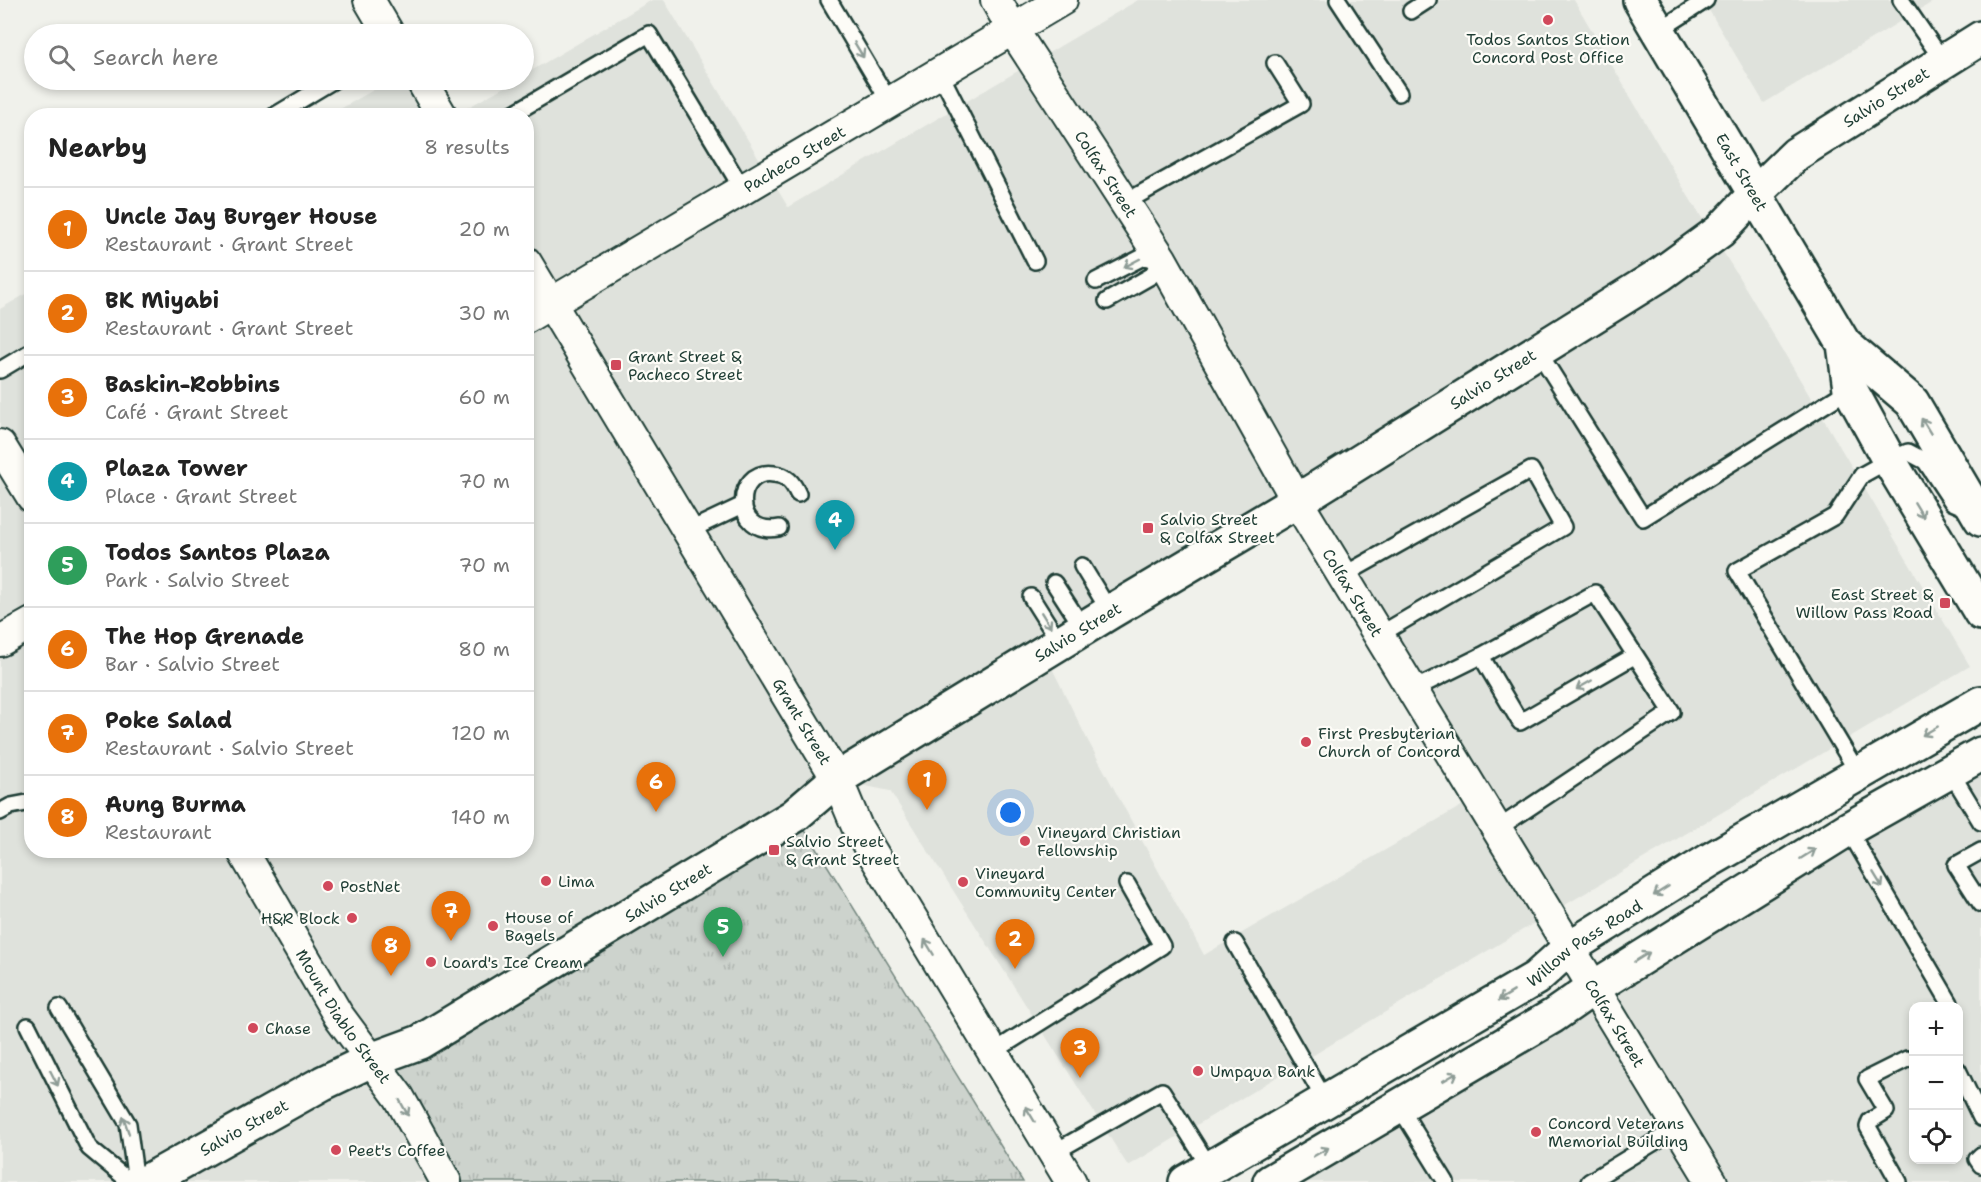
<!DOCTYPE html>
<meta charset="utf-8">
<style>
:root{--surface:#fff;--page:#f2f2f2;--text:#222;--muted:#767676;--line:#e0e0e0;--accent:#1a73e8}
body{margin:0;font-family:"Shantell Sans",sans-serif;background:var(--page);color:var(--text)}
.controls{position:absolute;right:18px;bottom:18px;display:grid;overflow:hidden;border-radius:12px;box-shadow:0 3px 9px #0003}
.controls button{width:54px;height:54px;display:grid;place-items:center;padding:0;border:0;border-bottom:2px solid var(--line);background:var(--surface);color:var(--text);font:30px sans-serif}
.you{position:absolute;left:1011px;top:813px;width:21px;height:21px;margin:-15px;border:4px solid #fff;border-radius:50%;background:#1a73e8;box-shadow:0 0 0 9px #1a73e833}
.badge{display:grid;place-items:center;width:39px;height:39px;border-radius:50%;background:var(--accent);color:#fff;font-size:20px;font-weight:700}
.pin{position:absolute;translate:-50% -50px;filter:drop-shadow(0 2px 3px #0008)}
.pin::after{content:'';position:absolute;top:32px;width:21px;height:18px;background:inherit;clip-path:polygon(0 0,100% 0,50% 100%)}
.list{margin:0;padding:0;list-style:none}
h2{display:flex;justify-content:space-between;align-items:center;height:78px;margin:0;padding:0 24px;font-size:26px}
h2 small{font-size:20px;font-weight:400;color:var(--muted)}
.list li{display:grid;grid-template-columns:39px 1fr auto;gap:18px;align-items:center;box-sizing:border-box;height:84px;padding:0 24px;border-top:2px solid var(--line)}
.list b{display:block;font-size:22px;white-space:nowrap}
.list p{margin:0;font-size:20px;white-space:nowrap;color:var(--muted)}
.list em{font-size:20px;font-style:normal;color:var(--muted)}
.icon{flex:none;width:33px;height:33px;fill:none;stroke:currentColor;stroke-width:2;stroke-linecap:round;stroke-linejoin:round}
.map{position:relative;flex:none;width:1981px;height:1182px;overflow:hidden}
.search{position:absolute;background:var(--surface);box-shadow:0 3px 9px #0003;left:24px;top:24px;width:510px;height:66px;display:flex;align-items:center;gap:15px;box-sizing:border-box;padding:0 21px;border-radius:33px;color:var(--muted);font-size:22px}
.panel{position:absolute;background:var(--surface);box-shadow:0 3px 9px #0003;left:24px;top:108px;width:510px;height:750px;border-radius:24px}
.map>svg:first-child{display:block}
.built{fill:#dfe2dc;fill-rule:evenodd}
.grass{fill:url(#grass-tufts);stroke:#768880;stroke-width:1.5}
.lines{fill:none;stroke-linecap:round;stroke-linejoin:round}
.lane-casing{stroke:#1f3d34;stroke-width:20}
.street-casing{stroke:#1f3d34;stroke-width:34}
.secondary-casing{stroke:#1f3d34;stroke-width:38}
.primary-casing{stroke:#1f3d34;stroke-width:38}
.lane{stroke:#fdfcf7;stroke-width:15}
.street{stroke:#fdfcf7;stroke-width:30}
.secondary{stroke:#fdfcf7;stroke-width:33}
.primary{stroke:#fdfcf7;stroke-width:33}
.oneway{stroke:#8e9c96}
.poi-dot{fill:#d1495b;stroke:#fdfcf7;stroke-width:2}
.labels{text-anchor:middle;stroke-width:4.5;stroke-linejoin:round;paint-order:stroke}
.poi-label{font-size:16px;fill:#1f3d34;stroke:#fdfcf7;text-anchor:start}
.street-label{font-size:16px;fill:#1f3d34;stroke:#fdfcf7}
</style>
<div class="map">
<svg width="1981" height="1182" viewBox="0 0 1981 1182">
<defs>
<pattern id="grass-tufts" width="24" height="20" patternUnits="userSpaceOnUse" patternTransform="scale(1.5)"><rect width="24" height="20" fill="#cdd3cd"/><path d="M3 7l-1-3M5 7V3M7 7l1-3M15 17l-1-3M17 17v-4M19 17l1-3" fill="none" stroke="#b0b6b1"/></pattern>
</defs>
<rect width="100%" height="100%" fill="#f0f1eb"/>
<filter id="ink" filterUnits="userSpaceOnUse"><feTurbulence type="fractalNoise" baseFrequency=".0167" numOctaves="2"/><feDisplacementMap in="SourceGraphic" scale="12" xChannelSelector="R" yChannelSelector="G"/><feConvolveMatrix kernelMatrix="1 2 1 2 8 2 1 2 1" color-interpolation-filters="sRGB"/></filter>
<g filter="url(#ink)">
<!-- built -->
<g class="built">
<path d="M652 0H664L788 207 1138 0H1574L1687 194 1748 292 1970 666 1514 935 1128 1166 890 791 837 780 446 1182H0V309L31 291 32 850H526V116L455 115 516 80H524V75ZM1296 502 1477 797 1204 955 1087 739 1044 652Z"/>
<polygon points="1703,0 1936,0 1764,103"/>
<polygon points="391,80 421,80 442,116 328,116"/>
<path d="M1981 754V1182H1270ZM1914 1006H1958V1160H1914Z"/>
</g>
<!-- grass -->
<polygon class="grass" points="794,816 811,839 1023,1182 446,1182 371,1060"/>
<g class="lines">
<defs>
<g id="lane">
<polyline points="829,0 890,103"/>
<polyline points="1338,0 1399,93"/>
<polyline points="1901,0 1943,61"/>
<polyline points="1411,11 1428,0"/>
<polyline points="1658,31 1706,0"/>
<polyline points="940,73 1035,261"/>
<polyline points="274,116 334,80"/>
<polyline points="509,116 649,34 743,190"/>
<polyline points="1124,203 1301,104 1275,63"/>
<polyline points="1096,281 1143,257 1162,260 1151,276 1107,301"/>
<polyline points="1538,351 1643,518 1850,389"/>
<polyline points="0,370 32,351"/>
<path d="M779 528C732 537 733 468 774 474 787 475 793 483 798 494"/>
<polyline points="688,531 743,505"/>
<polyline points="1082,566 1110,612"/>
<polyline points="1342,576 1531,470 1563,527 1379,635"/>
<polyline points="1054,583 1083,628"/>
<polyline points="1031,597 1060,643"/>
<polyline points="1481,656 1520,722 1634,656"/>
<polyline points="1412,690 1481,656 1595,593 1672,712 1497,829"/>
<polyline points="1950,771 1981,822"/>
<polyline points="1858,773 1737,571 1835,516 1862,475 1889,460 1908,452 1925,461 1952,502 1968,509"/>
<polyline points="0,812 11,806 32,802"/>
<polyline points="1848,829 1950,1003 1950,1006"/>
<polyline points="1981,851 1956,865 1981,904"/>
<polyline points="1235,943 1326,1102"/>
<polyline points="59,1008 128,1124 136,1182"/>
<polyline points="28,1026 89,1148 130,1182"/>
<polyline points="993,1052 1162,946 1127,884"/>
<polyline points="1958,1070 1981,1118"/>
<polyline points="1399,1106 1446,1182"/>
<polyline points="1053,1153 1162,1091 1210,1168"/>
<polyline points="1981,1155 1977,1159 1981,1165"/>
<polyline points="1589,1182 1679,1127"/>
<polyline points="1899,1182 1868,1127 1870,1121 1886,1111 1867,1079 1907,1059"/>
</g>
<g id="street">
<polyline points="369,0 389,34"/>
<path id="s1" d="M996 0 1013 30 1162 260 1297 501 1712 1182"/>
<polyline points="421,80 442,116"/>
<path id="s2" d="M526 262 837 779 857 827 1071 1182"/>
<path id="s3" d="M526 318 1062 0"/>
<polyline points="0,445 32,497"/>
<polyline points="0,641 32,623"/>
<path id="s4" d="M242 850 338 1015 399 1097 446 1182"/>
</g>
<g id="secondary">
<polyline points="1844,344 1912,402 1981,519"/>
<path id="s5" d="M146 1182 323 1083 371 1060 420 1042 794 816 837 779 1110 612 1297 501 1661 274 1720 231 1755 194 1640 0"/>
</g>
<g id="primary">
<polyline points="1981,38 1796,154 1755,194 1844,344 1850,389 1889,460 1981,613"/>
<path id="s6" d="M1186 1182 1536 978 1569 948 1710 860 1981 703"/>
<polyline points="1270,1182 1553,1016 1593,988 1848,829 1981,754"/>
</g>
</defs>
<!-- lane casing -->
<use href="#lane" class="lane-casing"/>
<!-- street casing -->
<use href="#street" class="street-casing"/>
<!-- secondary casing -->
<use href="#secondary" class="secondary-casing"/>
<!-- primary casing -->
<use href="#primary" class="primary-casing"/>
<!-- lane -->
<use href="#lane" class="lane"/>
<!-- street -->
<use href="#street" class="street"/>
<!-- secondary -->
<use href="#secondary" class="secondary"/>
<!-- primary -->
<use href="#primary" class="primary"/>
</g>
<!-- one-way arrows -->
<defs><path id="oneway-shaft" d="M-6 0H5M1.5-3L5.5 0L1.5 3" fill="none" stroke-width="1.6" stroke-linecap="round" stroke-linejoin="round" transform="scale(1.5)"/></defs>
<g class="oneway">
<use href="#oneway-shaft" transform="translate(859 50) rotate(59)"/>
<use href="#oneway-shaft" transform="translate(1132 263) rotate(152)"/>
<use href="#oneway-shaft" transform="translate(1926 426) rotate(-121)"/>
<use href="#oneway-shaft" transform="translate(1919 510) rotate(59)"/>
<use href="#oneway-shaft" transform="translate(1046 620) rotate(58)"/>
<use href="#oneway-shaft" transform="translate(1584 685) rotate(150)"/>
<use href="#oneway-shaft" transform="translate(1930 731) rotate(150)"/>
<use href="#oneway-shaft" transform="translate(1808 854) rotate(-32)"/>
<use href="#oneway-shaft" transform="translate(1878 880) rotate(59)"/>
<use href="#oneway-shaft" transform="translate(1661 891) rotate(148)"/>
<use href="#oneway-shaft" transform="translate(929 947) rotate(-121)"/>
<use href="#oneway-shaft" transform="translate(1642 957) rotate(-32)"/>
<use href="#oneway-shaft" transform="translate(1506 996) rotate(149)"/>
<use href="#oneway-shaft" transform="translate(1450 1077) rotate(-30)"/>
<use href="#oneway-shaft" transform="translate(54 1078) rotate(63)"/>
<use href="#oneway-shaft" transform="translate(404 1108) rotate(61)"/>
<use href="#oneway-shaft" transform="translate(1030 1114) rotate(-121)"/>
<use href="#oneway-shaft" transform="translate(126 1125) rotate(-109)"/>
<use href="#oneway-shaft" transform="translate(1321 1152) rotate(-30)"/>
</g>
</g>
<!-- markers -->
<g class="poi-dot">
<circle cx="1548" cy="20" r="6"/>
<rect x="610" y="359" width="12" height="12" rx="3"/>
<rect x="1142" y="522" width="12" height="12" rx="3"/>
<rect x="1939" y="597" width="12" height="12" rx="3"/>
<circle cx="1306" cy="742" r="6"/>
<circle cx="1025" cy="841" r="6"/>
<rect x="768" y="844" width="12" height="12" rx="3"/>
<circle cx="546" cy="881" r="6"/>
<circle cx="963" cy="882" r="6"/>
<circle cx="328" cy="886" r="6"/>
<circle cx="352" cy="918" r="6"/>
<circle cx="493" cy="926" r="6"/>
<circle cx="431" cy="962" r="6"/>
<circle cx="253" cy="1028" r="6"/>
<circle cx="1198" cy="1071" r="6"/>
<circle cx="1536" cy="1132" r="6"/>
<circle cx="336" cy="1150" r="6"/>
</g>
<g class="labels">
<!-- poi labels -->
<g class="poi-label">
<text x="1548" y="45" text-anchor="middle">Todos Santos Station<tspan x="1548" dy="18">Concord Post Office</tspan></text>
<text x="628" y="362">Grant Street &amp;<tspan x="628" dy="18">Pacheco Street</tspan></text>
<text x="1160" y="525">Salvio Street<tspan x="1160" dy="18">&amp; Colfax Street</tspan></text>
<text x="1933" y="600" text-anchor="end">East Street &amp;<tspan x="1933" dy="18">Willow Pass Road</tspan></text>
<text x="1318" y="739">First Presbyterian<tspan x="1318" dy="18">Church of Concord</tspan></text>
<text x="1037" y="838">Vineyard Christian<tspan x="1037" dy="18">Fellowship</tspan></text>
<text x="786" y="847">Salvio Street<tspan x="786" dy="18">&amp; Grant Street</tspan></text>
<text x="975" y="879">Vineyard<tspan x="975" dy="18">Community Center</tspan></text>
<text x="558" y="887">Lima</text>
<text x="340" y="892">PostNet</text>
<text x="505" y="923">House of<tspan x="505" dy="18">Bagels</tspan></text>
<text x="340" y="924" text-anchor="end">H&amp;R Block</text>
<text x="443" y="968">Loard's Ice Cream</text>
<text x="265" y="1034">Chase</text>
<text x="1210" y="1077">Umpqua Bank</text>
<text x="1548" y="1129">Concord Veterans<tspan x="1548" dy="18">Memorial Building</tspan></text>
<text x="348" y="1156">Peet's Coffee</text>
</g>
<!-- street labels -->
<g class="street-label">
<text transform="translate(1886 97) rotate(-32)" y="6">Salvio Street</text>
<text dy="6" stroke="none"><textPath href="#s3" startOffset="312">Pacheco Street</textPath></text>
<text transform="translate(1742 172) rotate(60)" y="6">East Street</text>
<text dy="6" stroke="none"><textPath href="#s1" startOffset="206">Colfax Street</textPath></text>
<text dy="6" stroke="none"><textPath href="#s5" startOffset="1570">Salvio Street</textPath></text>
<text dy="6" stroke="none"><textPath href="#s1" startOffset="692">Colfax Street</textPath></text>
<text dy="6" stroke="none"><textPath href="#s5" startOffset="1084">Salvio Street</textPath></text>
<text dy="6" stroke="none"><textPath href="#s2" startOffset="536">Grant Street</textPath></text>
<text dy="6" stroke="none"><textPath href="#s5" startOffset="598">Salvio Street</textPath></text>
<text dy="6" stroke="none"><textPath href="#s6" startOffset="465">Willow Pass Road</textPath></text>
<text dy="6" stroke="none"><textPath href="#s4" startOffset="195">Mount Diablo Street</textPath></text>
<text dy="6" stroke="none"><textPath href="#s1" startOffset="1196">Colfax Street</textPath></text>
<text dy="6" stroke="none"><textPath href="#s5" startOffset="112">Salvio Street</textPath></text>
</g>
</g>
</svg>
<div class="controls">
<button>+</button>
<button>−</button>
<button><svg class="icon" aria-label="locate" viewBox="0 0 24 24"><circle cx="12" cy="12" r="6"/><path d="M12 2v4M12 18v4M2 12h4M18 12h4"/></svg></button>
</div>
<div class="you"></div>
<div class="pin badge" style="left:927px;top:810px;background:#e8710a">1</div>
<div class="pin badge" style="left:1015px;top:969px;background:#e8710a">2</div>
<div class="pin badge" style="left:1080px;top:1078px;background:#e8710a">3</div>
<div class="pin badge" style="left:835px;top:550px;background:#0f9aa8">4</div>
<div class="pin badge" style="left:723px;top:957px;background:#2e9e5b">5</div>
<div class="pin badge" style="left:656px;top:812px;background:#e8710a">6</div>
<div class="pin badge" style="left:451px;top:941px;background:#e8710a">7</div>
<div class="pin badge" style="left:391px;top:976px;background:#e8710a">8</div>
<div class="search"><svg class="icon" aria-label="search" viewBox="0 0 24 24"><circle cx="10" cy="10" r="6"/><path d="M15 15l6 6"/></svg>Search here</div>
<section class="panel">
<h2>Nearby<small>8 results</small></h2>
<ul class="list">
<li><span class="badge" style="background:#e8710a">1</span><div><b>Uncle Jay Burger House</b><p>Restaurant · Grant Street</p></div><em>20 m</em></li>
<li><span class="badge" style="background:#e8710a">2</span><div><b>BK Miyabi</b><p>Restaurant · Grant Street</p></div><em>30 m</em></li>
<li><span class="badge" style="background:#e8710a">3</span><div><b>Baskin-Robbins</b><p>Café · Grant Street</p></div><em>60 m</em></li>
<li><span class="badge" style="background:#0f9aa8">4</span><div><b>Plaza Tower</b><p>Place · Grant Street</p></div><em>70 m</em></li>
<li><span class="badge" style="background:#2e9e5b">5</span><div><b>Todos Santos Plaza</b><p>Park · Salvio Street</p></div><em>70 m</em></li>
<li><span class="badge" style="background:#e8710a">6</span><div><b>The Hop Grenade</b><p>Bar · Salvio Street</p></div><em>80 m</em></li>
<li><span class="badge" style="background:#e8710a">7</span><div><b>Poke Salad</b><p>Restaurant · Salvio Street</p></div><em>120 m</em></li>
<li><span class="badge" style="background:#e8710a">8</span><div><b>Aung Burma</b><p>Restaurant</p></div><em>140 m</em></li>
</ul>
</section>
</div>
